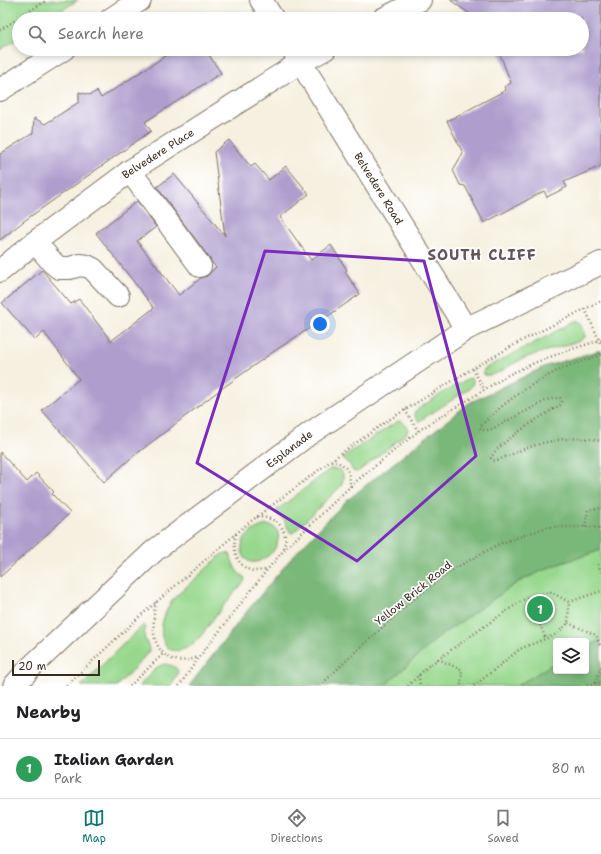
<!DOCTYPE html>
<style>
:root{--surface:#fff;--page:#f2f2f2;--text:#202124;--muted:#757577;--line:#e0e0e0;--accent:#0f766e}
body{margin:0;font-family:"Shantell Sans",sans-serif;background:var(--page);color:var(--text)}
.controls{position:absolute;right:12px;bottom:12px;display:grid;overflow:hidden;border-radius:4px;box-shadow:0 2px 6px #0003}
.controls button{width:36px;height:36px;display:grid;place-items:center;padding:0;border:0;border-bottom:1px solid var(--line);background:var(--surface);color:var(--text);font:20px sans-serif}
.scale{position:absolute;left:12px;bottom:10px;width:88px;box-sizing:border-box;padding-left:4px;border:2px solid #3b2a1e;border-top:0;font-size:11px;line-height:14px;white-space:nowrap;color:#3b2a1e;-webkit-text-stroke:3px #fff;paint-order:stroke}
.you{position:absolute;left:320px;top:324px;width:14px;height:14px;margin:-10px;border:3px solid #fff;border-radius:50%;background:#1a73e8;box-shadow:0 0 0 6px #1a73e833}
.badge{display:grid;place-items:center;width:26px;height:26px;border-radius:50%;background:var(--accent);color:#fff;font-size:13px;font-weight:700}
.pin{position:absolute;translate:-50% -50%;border:2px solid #fff;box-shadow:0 1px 4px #0006}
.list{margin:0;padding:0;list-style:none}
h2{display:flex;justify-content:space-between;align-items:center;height:52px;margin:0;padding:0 16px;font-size:17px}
h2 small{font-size:13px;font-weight:400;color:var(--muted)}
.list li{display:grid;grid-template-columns:26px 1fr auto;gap:12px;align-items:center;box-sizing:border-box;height:60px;padding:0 16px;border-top:1px solid var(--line)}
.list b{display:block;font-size:15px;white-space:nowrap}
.list p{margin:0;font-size:13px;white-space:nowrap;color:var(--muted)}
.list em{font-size:13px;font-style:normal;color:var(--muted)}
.icon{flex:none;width:22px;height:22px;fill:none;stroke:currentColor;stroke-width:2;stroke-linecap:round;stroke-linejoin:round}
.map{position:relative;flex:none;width:601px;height:686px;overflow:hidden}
.search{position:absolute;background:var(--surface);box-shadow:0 2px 6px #0003;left:12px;right:12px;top:12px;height:44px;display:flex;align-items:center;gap:10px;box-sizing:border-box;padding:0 14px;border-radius:22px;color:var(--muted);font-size:15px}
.sheet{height:112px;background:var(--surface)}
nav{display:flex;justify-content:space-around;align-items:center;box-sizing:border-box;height:56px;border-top:1px solid var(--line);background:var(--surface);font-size:11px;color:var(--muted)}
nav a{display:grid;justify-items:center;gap:2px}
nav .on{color:var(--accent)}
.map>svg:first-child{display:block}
.green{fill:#98d88e;stroke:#6a8156}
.forest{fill:#7ab879;stroke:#5a714c}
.building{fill:#ae9ecd}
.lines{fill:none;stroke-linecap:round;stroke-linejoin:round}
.minor-casing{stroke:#7c6f62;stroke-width:24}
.path{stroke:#7c6f62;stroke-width:2.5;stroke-dasharray:1 3;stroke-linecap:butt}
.minor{stroke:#fff;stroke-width:22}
.marked{fill:none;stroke:#7b2cbf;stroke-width:3;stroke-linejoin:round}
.labels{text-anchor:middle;stroke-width:3.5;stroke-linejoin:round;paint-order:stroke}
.street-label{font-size:11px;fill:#3b2a1e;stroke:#fff}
.district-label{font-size:15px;font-weight:bold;letter-spacing:1px;fill:#63535b;stroke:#fff}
</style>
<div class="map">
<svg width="601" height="686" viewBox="0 0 601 686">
<rect width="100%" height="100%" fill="#fff"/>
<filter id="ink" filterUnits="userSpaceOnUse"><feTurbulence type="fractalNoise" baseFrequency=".025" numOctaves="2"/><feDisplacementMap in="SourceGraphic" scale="8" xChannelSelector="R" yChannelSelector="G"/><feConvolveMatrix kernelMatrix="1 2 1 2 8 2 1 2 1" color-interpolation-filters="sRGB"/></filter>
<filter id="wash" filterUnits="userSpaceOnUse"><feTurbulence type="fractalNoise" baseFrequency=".012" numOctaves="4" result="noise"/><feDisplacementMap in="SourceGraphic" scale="16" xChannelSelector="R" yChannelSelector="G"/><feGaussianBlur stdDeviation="0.9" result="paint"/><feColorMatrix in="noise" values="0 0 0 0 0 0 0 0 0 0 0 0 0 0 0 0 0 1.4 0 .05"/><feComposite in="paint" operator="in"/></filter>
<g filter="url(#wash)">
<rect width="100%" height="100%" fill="#f5f0df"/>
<!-- green -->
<g class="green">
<polygon points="0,0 78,0 48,19 19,19 19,38 0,50"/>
<path d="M578 320C582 323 586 332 585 337L581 340C560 348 537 352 516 362 507 367 495 377 485 375L483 373 484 369Z"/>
<path d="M471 378 473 380C473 384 472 386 469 389L421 420 420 421H418L414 414 415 411 442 393 468 379Z"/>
<path d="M398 421H401C404 422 408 427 408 430L406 434 359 471 356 472 353 471 350 465 343 459 344 456Z"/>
<path d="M330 469C343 467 346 475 341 486L294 532 293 533 290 532 284 520 277 514 276 512 277 510Z"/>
<path d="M267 525C276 526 280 532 278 540 277 547 272 554 266 557 262 560 257 563 252 562 248 562 244 558 243 554 237 539 255 527 267 525Z"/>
<polygon points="601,550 601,640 586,647 586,641 556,641 556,662 517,686 384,686 440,636 518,582 550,567"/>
<path d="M227 553 230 554C232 559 233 566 237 571 239 574 242 575 245 578L244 582C235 592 226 602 218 613 211 621 206 630 200 637 190 649 170 659 163 640 158 627 166 610 173 599L222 554Z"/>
<path d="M143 625 146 627C141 641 149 641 149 651L139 663 117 686H81L99 668Z"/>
<path d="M164 664C182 667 180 671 171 686H139L157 667Z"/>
</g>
<!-- forest -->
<g class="forest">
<polygon points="601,350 601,550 550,567 518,582 440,636 384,686 189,686 248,610 293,556 345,502 469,403 546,366"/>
<polygon points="601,640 601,686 517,686 556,662 556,671 586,671 586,647"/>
</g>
<g id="blocks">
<!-- building -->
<g class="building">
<polygon points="450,0 601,0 601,166 564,182 567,187 547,197 544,191 484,223 465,186 460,185 453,170 463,153 447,121 506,90 504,87 511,83 498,49 582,49 582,19 477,19"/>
<polygon points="176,49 205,49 221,73 145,122 151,131 24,221 0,240 0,154 33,133 34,118 45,124 79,102 79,92 90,95 97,91 101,98"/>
<polygon points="229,140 251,167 255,164 269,180 286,166 309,194 280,217 311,260 331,245 347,270 345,272 360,294 331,314 273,352 217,392 131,458 104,482 42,410 79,379 44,332 35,340 2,303 42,270 71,304 79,299 111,341 154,308 96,233 137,201 156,227 137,241 179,295 201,278 207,276 216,267 212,263 210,259 157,187 174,174 225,236 214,152"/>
<polygon points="0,452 27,482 36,473 54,492 52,494 70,513 0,577"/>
</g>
</g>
</g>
<g filter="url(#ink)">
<use href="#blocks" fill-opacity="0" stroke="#7c6f62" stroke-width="1"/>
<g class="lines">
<defs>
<g id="minor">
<polyline points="261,0 273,19"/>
<polyline points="111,19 140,0"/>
<polyline points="383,19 420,0"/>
<path id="s1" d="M293 50 466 329"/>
<polyline points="0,90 64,49"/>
<polyline points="130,171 200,266"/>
<polyline points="35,242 53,263 59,268 70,268 80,265 87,266 93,269 118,296"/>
<path id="s2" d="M0 271 35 242 130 171 301 62 325 49"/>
<path id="s3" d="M14 686 30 668 154 551 309 434 466 329 601 263"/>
</g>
</defs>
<!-- minor casing -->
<use href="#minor" class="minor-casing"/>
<!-- path -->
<g class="path">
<polyline points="0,30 47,0"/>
<polyline points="585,309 601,344"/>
<path d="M601 354C589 360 576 363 563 368 538 380 514 395 493 414 489 418 484 422 480 427V428L482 430H490L547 400C551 399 556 398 560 398L562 401 560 405C544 415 497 443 491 458L492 460 495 461C506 457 516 452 527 448 549 440 577 435 601 441"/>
<polyline points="473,369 484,389"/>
<polyline points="405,410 418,431"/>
<path d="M331 461C347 463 350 472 350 487"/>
<path d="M257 517C271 517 283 522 285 537 286 541 284 545 284 549"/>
<polyline points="585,527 588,510 601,508"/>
<path d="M236 534C232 547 236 565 250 570 256 572 261 570 266 570"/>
<polyline points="598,564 601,572"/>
<path d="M156 602C155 606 154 610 154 615 154 621 153 627 154 634 158 658 178 667 200 656"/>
<polyline points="569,602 601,591"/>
<polyline points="568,623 596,635 601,647"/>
<polyline points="438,659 462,670 461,686"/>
<polyline points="419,675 420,686"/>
<polyline points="595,683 601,667"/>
<polyline points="66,686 139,617 246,525 336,457 387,421 470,370 523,340 601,301"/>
<polyline points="130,686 164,653"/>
<polyline points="179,686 200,656 267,570 284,550 354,483 421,429 508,375 534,363 566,351 601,340"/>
<polyline points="320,686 352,655 409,603 450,571 499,544 548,527 585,527 601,528"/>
<polyline points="408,686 427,667 499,616 528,597 546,639"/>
<polyline points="474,686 520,649 557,634 568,623 569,602 551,592 528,597"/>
<polyline points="587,686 601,682"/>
</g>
<!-- minor -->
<use href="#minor" class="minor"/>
</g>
</g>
<!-- marked area -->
<path class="marked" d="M265 251 424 261 476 456 357 561 197 463Z"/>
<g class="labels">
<!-- street labels -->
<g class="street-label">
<text dy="4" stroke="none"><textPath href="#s2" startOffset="197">Belvedere Place</textPath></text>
<text dy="4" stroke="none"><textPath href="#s1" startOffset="163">Belvedere Road</textPath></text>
<text dy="4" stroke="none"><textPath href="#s3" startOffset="364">Esplanade</textPath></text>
<text transform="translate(413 593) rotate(-39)" y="4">Yellow Brick Road</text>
</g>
<!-- district labels -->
<g class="district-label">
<text x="482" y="260">SOUTH CLIFF</text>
</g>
</g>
</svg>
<div class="controls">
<button><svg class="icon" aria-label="layers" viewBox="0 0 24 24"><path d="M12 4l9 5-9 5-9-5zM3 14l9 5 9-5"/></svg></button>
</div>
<div class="scale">20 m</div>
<div class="you"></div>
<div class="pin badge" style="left:540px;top:609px;background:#2e9e5b">1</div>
<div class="search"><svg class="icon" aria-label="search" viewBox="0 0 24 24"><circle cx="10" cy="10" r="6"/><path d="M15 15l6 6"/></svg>Search here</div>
</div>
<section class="sheet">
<h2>Nearby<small></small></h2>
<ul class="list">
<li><span class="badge" style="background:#2e9e5b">1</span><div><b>Italian Garden</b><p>Park</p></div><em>80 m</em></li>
</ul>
</section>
<nav>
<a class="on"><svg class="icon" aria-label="map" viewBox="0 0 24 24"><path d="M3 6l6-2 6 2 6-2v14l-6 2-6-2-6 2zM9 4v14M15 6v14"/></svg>Map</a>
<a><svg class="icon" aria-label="directions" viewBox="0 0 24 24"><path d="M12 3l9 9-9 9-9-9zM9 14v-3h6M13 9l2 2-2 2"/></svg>Directions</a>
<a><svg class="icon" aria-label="saved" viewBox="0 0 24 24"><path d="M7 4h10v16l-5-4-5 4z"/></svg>Saved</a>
</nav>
